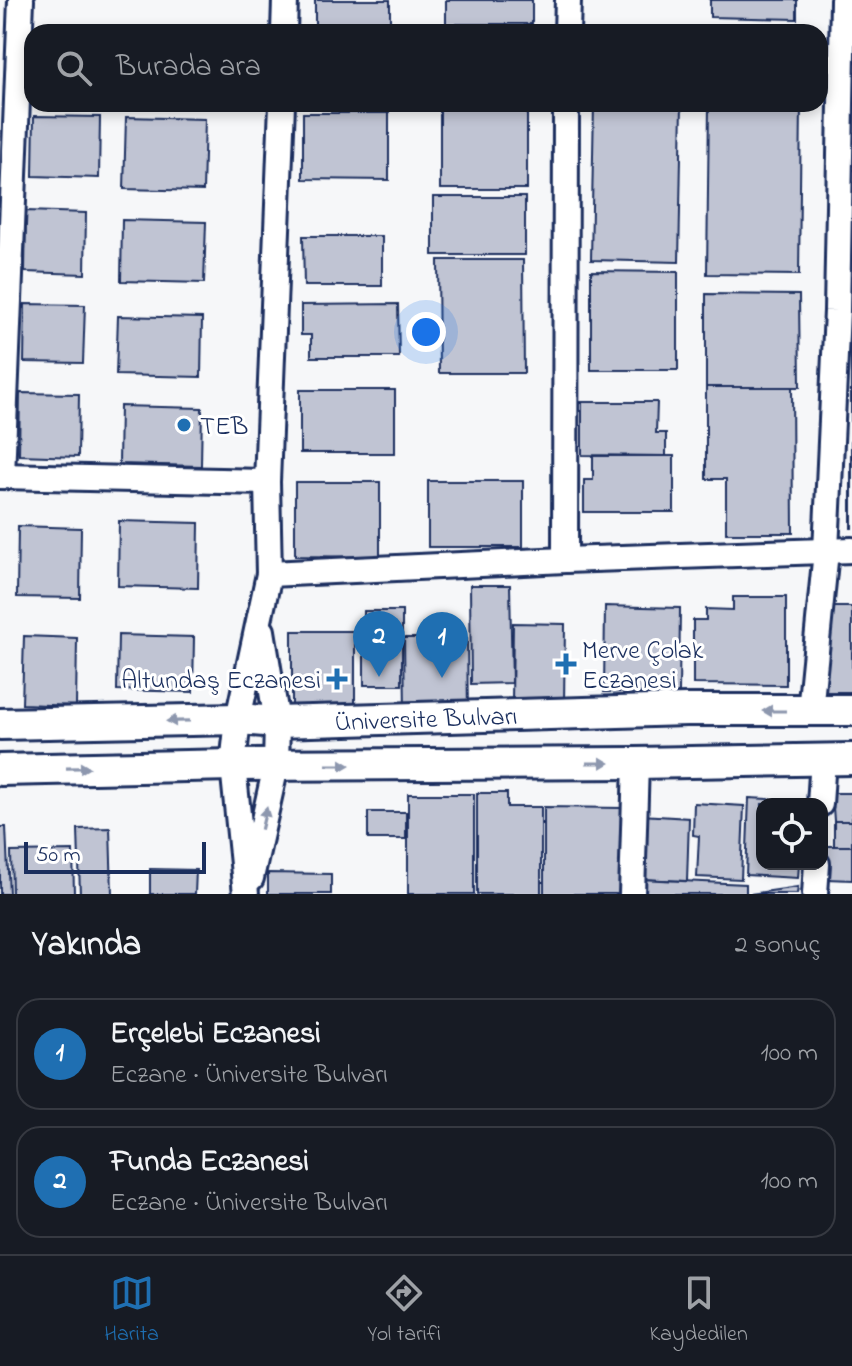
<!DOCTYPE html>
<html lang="tr">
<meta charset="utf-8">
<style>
:root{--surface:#171b24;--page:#242831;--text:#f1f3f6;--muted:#9ea1a6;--line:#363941;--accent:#1f6fb2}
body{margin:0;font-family:"Indie Flower",sans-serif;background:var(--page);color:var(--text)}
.controls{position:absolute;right:24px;bottom:24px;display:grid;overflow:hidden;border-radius:16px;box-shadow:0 4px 12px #0003}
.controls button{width:72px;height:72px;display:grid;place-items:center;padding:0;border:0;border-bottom:2px solid var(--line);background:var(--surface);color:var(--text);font:40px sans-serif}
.scale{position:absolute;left:24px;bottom:20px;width:182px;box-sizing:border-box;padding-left:8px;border:4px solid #1b2f5e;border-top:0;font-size:22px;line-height:28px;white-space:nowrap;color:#1b2f5e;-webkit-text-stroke:6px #fff;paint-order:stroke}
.you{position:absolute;left:426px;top:332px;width:28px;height:28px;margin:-20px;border:6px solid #fff;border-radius:50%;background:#1a73e8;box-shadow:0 0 0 12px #1a73e833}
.badge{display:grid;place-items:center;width:52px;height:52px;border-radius:50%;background:var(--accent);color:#fff;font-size:26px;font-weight:700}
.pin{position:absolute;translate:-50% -66px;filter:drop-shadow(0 2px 4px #0008)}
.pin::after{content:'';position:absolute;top:42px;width:28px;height:24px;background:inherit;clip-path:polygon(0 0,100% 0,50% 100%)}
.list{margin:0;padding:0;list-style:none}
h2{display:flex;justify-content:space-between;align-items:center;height:104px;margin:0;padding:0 32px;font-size:34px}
h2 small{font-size:26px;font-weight:400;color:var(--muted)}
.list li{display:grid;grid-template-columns:52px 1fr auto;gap:24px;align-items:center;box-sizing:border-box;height:112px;margin:0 16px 16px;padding:0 16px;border:2px solid var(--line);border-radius:24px}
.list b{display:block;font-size:30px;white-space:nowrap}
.list p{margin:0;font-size:26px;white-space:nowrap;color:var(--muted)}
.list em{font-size:26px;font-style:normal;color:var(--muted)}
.icon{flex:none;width:44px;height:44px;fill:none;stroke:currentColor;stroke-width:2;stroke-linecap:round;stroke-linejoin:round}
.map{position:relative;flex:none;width:852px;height:894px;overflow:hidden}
.search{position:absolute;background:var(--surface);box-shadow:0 4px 12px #0003;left:24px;right:24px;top:24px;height:88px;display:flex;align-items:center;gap:20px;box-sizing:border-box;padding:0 28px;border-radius:24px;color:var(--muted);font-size:30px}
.sheet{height:360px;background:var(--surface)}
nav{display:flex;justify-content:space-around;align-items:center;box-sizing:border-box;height:112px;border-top:2px solid var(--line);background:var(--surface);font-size:22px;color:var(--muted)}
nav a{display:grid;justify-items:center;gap:4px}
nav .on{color:var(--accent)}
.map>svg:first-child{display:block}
.building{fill:#c0c4d3;stroke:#1b2f5e;stroke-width:2}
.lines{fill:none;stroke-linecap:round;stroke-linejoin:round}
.minor-casing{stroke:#1b2f5e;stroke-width:30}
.major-casing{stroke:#1b2f5e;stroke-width:36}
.minor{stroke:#fff;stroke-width:24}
.major{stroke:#fff;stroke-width:30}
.oneway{fill:#8d97ae}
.poi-dot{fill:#1f6fb2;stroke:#fff;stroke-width:3}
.labels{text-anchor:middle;stroke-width:6;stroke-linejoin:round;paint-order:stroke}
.poi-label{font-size:26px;fill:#1b2f5e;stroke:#fff;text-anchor:start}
.street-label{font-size:26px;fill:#1b2f5e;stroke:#fff}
</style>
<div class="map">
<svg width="852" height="894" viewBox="0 0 852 894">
<rect width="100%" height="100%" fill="#f6f7f9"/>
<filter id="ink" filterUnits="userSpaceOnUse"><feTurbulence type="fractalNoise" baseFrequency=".0125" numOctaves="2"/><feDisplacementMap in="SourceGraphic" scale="16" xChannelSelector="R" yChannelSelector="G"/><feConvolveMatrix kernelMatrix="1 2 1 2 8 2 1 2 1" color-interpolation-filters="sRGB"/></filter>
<g filter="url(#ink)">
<!-- building -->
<g class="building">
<rect x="315" y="0" width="75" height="32"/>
<rect x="446" y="0" width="86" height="24"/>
<polygon points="710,0 797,0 797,19 710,17"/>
<rect x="440" y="104" width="87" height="85"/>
<polygon points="594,104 682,104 679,262 591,260"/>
<polygon points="709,104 801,104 799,275 707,274"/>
<polygon points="303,113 389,113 389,180 303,179"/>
<polygon points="34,116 100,117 99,178 33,176"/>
<polygon points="126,117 205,119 203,191 124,189"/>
<rect x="433" y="197" width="92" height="58"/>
<polygon points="26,211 86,213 85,274 25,272"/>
<polygon points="122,220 206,222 204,283 121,281"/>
<polygon points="303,236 382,236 382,286 304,286"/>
<polygon points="438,260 523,260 524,373 439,373"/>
<polygon points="591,271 678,272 678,370 591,370"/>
<polygon points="706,294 799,295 800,387 706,387"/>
<polygon points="25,304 85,305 83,363 24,362"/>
<polygon points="398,304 399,357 311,357 311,335 301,335 301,305"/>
<polygon points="118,316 202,318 201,377 116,375"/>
<rect x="851" y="341" width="1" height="187"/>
<polygon points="706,387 792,387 793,533 726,533 726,479 706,479"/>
<rect x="300" y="390" width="95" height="63"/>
<polygon points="20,393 79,394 78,457 19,455"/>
<polygon points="582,402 657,402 656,433 666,433 666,456 582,455"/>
<polygon points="120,406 202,408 201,466 119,464"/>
<polygon points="593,456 674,456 674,512 584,512 584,480 593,480"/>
<rect x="428" y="481" width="95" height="66"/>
<polygon points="295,482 380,482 380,557 295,556"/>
<polygon points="119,521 199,523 198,588 118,586"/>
<polygon points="18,526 81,528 80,598 17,597"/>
<polygon points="470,585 510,585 512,683 471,684"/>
<polygon points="733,597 786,597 786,685 693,684 693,620 706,620 706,609 733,610"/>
<polygon points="605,606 680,608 679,693 604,692"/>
<rect x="826" y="607" width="26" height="85"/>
<rect x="364" y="611" width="38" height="74"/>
<polygon points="513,623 565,624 564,704 512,703"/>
<rect x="292" y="631" width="63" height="83"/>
<polygon points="118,635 194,637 193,692 117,690"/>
<polygon points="24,636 77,638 76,706 22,704"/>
<polygon points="404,638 467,638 468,713 405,713"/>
<polygon points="477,793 507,793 507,807 541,807 541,894 477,894"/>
<polygon points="832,793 852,793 852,821 834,821"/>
<rect x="408" y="794" width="66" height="100"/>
<polygon points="749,798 802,801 802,804 762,804 762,864 799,864 798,878 746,875"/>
<polygon points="694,803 744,806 741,879 697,877 699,836 693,835"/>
<polygon points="544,807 623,808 622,894 544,894"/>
<rect x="368" y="812" width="38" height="27"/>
<polygon points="641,815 689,818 687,881 638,879"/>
<rect x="834" y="821" width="18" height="25"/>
<polygon points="0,827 6,827 9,894 0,894"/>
<polygon points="110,828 112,894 80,894 78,829"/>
<polygon points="826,846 852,846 852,880 826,879"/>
<polygon points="73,851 74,894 12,894 11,852"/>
<polygon points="150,869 196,870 195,894 150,894"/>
<polygon points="268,873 331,874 331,894 268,894"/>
<polygon points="638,879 746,884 746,894 638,894"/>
<polygon points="798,887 797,894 750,894"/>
</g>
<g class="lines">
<defs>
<g id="minor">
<polyline points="284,32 285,0"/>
<polyline points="567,32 568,0"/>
<polyline points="0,476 267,482"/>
<polyline points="2,476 21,0"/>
<polyline points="565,560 566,104"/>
<polyline points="269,574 565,560 852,550"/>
<polyline points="810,711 826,551 837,311 843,0"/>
<polyline points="820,804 823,759"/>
<polyline points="251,878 276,766 277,722 262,631"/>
<polyline points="246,894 233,765 238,719 269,574 267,482 282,104"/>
<polyline points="632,894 636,763"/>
<polyline points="815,894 817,864"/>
</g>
<g id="major">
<polyline points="0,724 238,719 277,722 686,710 852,710"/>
<polyline points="0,770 233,765 636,763 852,759"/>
</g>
</defs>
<!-- minor casing -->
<use href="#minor" class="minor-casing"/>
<!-- major casing -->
<use href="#major" class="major-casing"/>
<!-- minor -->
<use href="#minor" class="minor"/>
<!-- major -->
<use href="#major" class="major"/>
</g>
<!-- one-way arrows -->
<defs><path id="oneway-solid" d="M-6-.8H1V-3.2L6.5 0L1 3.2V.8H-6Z" transform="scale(2)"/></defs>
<g class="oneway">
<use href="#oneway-solid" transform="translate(774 711) rotate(-180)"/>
<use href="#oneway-solid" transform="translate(178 721) rotate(179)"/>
<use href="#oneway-solid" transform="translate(598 763)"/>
<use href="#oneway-solid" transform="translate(338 765)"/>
<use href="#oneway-solid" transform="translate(78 768) rotate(-1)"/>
<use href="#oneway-solid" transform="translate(264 818) rotate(-77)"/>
</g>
</g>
<!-- markers -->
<g class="poi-dot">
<circle cx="184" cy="425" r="8"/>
<path d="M562 652h8v8h8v8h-8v8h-8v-8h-8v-8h8z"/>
<path d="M333 667h8v8h8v8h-8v8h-8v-8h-8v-8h8z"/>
</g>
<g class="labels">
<!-- poi labels -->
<g class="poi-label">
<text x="200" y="434">TEB</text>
<text x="582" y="658">Merve Çolak<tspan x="582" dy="30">Eczanesi</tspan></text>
<text x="321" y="688" text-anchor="end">Altundaş Eczanesi</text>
</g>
<!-- street labels -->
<g class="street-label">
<text transform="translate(426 718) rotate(-2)" y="9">Üniversite Bulvarı</text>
</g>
</g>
</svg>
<div class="controls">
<button><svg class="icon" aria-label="locate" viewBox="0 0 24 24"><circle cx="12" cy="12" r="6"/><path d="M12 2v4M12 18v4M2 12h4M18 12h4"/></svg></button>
</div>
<div class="scale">50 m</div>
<div class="you"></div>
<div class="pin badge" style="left:442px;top:678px">1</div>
<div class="pin badge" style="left:379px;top:677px">2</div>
<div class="search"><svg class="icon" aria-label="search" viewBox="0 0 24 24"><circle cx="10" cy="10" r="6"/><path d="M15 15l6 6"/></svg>Burada ara</div>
</div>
<section class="sheet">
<h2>Yakında<small>2 sonuç</small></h2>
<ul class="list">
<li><span class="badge">1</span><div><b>Erçelebi Eczanesi</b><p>Eczane · Üniversite Bulvarı</p></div><em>100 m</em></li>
<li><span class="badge">2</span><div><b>Funda Eczanesi</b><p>Eczane · Üniversite Bulvarı</p></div><em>100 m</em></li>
</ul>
</section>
<nav>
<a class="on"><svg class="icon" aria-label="map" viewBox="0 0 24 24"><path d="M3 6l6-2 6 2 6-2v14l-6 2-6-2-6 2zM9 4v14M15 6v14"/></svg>Harita</a>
<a><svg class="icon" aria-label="directions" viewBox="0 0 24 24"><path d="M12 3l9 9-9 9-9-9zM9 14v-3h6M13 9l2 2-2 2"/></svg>Yol tarifi</a>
<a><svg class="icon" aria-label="saved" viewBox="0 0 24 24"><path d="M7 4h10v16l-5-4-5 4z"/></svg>Kaydedilen</a>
</nav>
